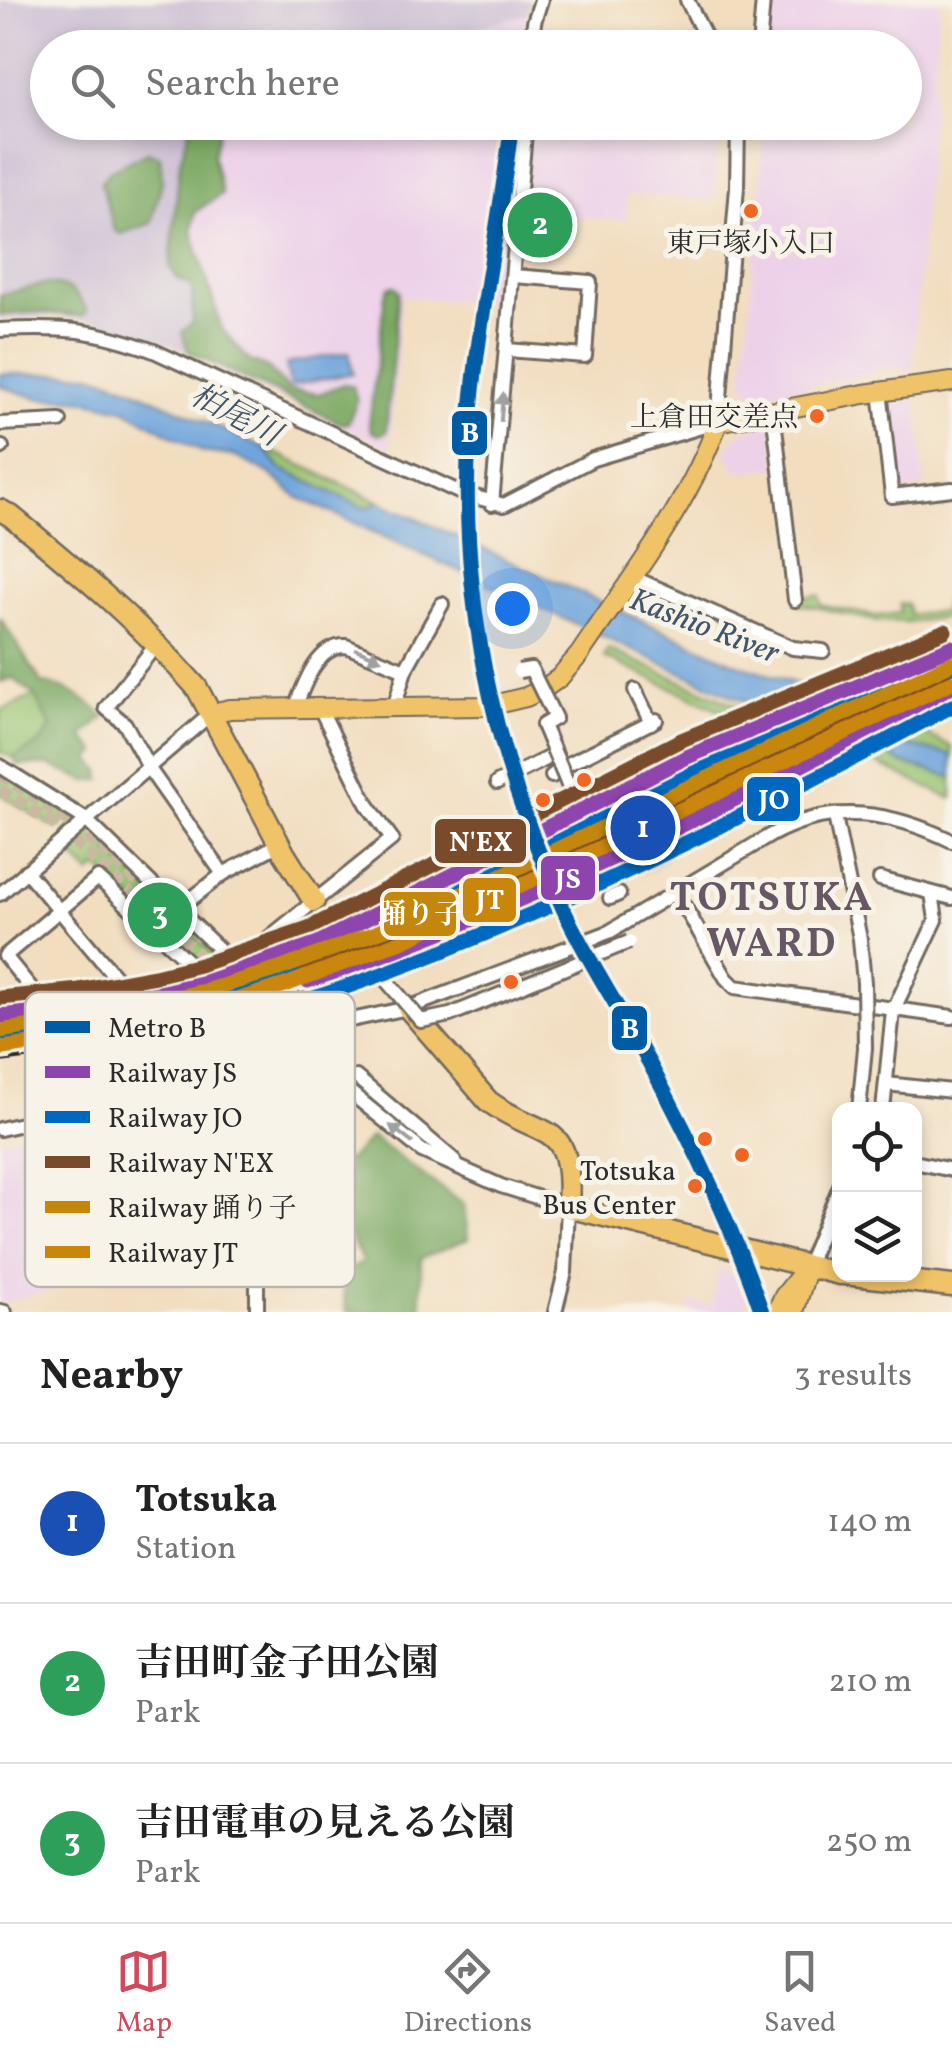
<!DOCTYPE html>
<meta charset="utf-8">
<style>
:root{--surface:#fff;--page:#f6f6f6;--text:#222;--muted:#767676;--line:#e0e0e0;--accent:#d1495b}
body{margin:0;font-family:Vollkorn,"Noto Serif JP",serif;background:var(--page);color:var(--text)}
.controls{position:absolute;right:30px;bottom:30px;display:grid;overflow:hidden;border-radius:20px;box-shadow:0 5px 15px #0003}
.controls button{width:90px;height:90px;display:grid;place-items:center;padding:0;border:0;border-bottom:2px solid var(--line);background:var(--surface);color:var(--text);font:50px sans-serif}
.you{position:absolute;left:512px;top:608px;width:35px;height:35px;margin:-25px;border:8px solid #fff;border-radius:50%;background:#1a73e8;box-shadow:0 0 0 15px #1a73e833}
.badge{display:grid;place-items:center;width:65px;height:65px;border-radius:50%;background:var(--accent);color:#fff;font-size:32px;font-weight:700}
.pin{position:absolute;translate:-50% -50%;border:5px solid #fff;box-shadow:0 2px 10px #0006}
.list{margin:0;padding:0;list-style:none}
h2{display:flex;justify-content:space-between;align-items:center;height:130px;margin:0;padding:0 40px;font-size:42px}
h2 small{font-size:32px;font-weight:400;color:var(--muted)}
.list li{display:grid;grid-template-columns:65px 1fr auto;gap:30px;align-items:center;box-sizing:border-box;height:160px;padding:0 40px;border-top:2px solid var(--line)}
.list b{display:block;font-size:38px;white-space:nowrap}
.list p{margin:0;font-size:32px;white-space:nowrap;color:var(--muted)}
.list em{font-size:32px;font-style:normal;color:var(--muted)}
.icon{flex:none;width:55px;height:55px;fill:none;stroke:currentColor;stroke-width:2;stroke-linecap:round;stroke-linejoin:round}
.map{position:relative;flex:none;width:952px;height:1312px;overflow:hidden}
.search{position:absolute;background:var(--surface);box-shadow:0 5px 15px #0003;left:30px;right:30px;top:30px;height:110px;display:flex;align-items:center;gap:25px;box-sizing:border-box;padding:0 35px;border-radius:55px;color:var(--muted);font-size:38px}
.sheet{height:610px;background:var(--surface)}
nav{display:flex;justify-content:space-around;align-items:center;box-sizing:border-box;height:140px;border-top:2px solid var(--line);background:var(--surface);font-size:28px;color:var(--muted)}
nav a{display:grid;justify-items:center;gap:5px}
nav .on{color:var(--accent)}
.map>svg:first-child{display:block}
.built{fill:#edd1e9}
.industrial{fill:#ccbfd4}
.green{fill:#98c26f;stroke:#62764d;stroke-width:2.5}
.forest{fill:#7aa862;stroke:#526a46;stroke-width:2.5}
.water{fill:#6fa5dc;stroke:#4d6884;stroke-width:2.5}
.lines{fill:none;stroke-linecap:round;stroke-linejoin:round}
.minor-tunnel{stroke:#cab9a1;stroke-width:12;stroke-dasharray:12 6;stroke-linecap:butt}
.minor-casing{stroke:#71695f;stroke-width:18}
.major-casing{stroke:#71695f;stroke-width:22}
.highway-casing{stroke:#71695f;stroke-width:25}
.minor{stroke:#fff;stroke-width:12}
.major{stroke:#f1c369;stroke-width:18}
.highway{stroke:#f1c369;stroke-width:20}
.rail-casing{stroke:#2b2b2b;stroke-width:8}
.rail{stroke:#f7f3e8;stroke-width:4;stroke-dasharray:11;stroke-linecap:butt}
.minor-bridge-casing{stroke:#71695f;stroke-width:18;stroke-linecap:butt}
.minor-bridge{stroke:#fff;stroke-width:12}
.rail-1-casing{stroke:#f7f3e8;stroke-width:22}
.rail-2-casing{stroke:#f7f3e8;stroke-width:22}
.rail-3-casing{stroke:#f7f3e8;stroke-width:22}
.rail-4-casing{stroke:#f7f3e8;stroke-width:22}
.rail-5-casing{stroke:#f7f3e8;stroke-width:22}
.rail-1{stroke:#8e44ad;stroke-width:15}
.rail-2{stroke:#0067c0;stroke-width:15}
.rail-3{stroke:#7a4b2a;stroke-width:15}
.rail-4{stroke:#c4870b;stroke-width:15}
.rail-5{stroke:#ca860b;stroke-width:15}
.metro-1-casing{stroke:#f7f3e8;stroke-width:22}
.metro-1{stroke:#005ba5;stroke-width:15}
.oneway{fill:#a0a0a0}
.bus-dot{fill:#f26522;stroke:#f7f3e8;stroke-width:4}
.labels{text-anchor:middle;stroke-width:10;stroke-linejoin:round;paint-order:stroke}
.bus-label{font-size:28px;fill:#2b2b2b;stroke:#f7f3e8;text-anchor:end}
.water-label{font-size:32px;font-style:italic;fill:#435669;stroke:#f7f3e8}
.district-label{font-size:40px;font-weight:bold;letter-spacing:2.5px;fill:#685765;stroke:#f7f3e8}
.key{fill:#f7f3e8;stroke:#bab7af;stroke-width:2.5}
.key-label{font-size:28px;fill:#2b2b2b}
.line-badge{stroke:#f7f3e8;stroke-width:4}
.badge-label{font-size:28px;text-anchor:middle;font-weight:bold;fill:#fff}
</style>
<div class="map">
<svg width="952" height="1312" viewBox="0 0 952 1312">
<rect width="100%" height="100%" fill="#f7f3e8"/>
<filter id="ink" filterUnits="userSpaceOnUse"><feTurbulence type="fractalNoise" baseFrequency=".01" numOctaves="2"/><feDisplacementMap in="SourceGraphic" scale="20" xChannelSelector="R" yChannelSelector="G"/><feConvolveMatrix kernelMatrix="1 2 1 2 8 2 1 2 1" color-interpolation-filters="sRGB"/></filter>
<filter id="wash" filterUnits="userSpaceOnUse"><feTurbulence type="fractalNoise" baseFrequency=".0048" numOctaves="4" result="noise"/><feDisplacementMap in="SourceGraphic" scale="40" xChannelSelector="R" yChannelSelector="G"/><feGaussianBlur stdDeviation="2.25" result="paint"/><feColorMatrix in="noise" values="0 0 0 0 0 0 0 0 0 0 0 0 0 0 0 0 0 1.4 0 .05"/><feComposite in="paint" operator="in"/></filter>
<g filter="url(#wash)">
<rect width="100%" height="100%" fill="#f2ddbf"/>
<!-- built -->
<g class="built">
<polygon points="773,0 940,0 912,371 880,367 870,374 757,395 743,384 765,123 904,122 904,48 770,47"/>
<polygon points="527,14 523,47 400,48"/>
<polygon points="204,123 517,123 502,304 402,297 390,449 258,388 210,323 184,257"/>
<polygon points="531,123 622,123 720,130 713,200 628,194 626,220 523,213"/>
<polygon points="916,397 925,487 899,491 895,488 886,407 888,403"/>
<polygon points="773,424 777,468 738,472 726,455 733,440 747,430"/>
<polygon points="153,1104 185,1228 58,1261 64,1287 0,1304 0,1140"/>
<polygon points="719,1270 736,1274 747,1292 743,1312 689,1312 691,1302 711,1305"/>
</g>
<!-- industrial -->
<polygon class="industrial" points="0,0 532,0 527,14 400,47 48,48 48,122 204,123 184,257 210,323 258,388 171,345 128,329 59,316 0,319"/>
<!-- green -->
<g class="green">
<polygon points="265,448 378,501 373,506 362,507 279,468"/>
<polygon points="819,595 821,605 876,616 900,613 900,604 907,604 909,615 944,611 944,601 952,600 952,616 911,622 876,621 797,603 796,598"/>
<polygon points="608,649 738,706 744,721 604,657"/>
<polygon points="36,695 52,726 40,744 13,758 0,752 0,711"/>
<polygon points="775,695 794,697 902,763 952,777 952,799 757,707 763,699"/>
<polygon points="853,696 952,747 952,755 904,745"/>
<polygon points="0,771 68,813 68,818 60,827 54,827 0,794"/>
<polygon points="92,834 214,955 214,958 200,963 98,868 90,874 65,849 83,835"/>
</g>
<!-- forest -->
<g class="forest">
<polygon points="191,123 220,123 213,157 222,194 195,212 192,231 222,329 250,361 268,368 289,390 319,394 344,384 353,386 357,401 348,423 342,424 188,351 182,332 193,323 192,286 177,278 170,267 180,162"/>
<polygon points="147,152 160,156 162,182 151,223 121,234 114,230 101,182 110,171"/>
<path d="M45 284C67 284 77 292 87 311L83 316 34 312 0 315V295Z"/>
<polygon points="395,286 399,291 386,432 379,435 372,432 369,425 385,295 389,287"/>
<path d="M0 618 42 683C62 684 91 702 105 717L83 736 97 753 90 758 102 773 99 776 102 780 86 781 49 765H17L14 757 40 743 51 727 34 695 13 678 0 682Z"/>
<polygon points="371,1137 464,1205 468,1239 421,1258 421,1312 346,1312 342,1274 363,1262 319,1177 305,1161 350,1159"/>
</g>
<!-- water -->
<g class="water">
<polygon points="349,352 353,373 290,386 286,364"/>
<path d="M0 374H92L119 383 265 448 279 468 362 507 373 506 378 501 735 663 806 687 829 683 853 696 904 745 952 755V777L902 763 794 697C778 695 767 693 757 707L297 497 269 473 234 456 203 452 124 409 79 399 37 398 0 386Z"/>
</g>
</g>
<g filter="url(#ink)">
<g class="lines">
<!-- minor-tunnel -->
<g class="minor-tunnel">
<path d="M0 775C72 816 130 876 192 930"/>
<polyline points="0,790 57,826 346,1089"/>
<polyline points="218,954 356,1077"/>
</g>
<defs>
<g id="minor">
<polyline points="687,0 711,48"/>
<polyline points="532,48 534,22 541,0"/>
<polyline points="759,48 763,0"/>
<path d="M0 330C64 327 93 329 154 351L461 493 504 505 593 459 718 422 737 187 738 122"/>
<polyline points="507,350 585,356 590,282 513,276"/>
<polyline points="880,391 892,496 952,489"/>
<polyline points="773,410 795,600"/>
<polyline points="0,424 60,421"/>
<polyline points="0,448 2,447"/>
<polyline points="492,504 526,122"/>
<polyline points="632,577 793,648 823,651"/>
<polyline points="156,645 106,708 125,724 152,773 223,874 279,844"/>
<polyline points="635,690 651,723"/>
<path d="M295 708C304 685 317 645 346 646L405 670"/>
<polyline points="394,708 405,670 442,604"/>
<polyline points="0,766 85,819 223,953 234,956 250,953 392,839 367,804 320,708"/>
<polyline points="552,776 562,767 656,720"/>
<polyline points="497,783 556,754"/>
<polyline points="835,816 860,939 864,983"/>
<polyline points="26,871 123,986"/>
<polyline points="880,879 952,898"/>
<polyline points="676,892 726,978 735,987 952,1017"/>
<polyline points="0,894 212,713"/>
<polyline points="610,898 619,894"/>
<polyline points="177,910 223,874"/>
<path d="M197 970 98 878 5 956 35 993C92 988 184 986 234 956"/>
<polyline points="356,1077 454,1160"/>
<polyline points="886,1084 952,1091"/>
<polyline points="171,1089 193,1140 236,1201 257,1280 257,1312"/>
<polyline points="346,1089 422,1151 501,1186 568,1207 565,1272 555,1312"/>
<polyline points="883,1110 893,1011 936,920 932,893"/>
<path d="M0 1129 171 1089 188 1082 247 1042 408 1008 609 932 771 835C833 801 892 812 952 841"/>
<polyline points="914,1162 952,1170"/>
<polyline points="213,1164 258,1127 317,1101 318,1084 278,1047 274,1035"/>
<polyline points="807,1267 840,1186"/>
<polyline points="0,1311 5,1312"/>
</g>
<g id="major">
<path d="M212 713 230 709 489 706 526 697 545 688 559 678 579 655C629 580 688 507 718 422L864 394 952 382"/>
<polyline points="776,1312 784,1296 807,1267"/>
<polyline points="794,1312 806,1273"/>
</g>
<g id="highway">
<path d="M0 510 11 516C76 569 142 625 197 688L284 853 314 901"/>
<path d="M408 1008 488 1101C542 1141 574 1116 568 1207L840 1274"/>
<polyline points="844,1274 952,1286"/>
</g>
</defs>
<!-- minor casing -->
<use href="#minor" class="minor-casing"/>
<!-- major casing -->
<use href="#major" class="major-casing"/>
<!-- highway casing -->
<use href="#highway" class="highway-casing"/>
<!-- minor -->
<use href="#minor" class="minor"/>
<!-- major -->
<use href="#major" class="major"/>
<!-- highway -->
<use href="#highway" class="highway"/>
<defs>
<path id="rail" d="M0 1059C150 1043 291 997 431 944 521 910 611 874 697 832 783 790 867 741 952 697"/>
</defs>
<!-- rail casing -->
<use href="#rail" class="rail-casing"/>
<!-- rail -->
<use href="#rail" class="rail"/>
<defs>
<g id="minor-bridge">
<polyline points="519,671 531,669 555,718 543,725 581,816"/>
<polyline points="313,927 333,918 421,1021 450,1015 629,942"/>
<polyline points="859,1110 865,1048 864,983"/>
</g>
</defs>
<!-- minor-bridge casing -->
<use href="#minor-bridge" class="minor-bridge-casing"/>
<!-- minor-bridge -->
<use href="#minor-bridge" class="minor-bridge"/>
<defs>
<g id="rail-1">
<path d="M308 981C534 905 743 798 952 686"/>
<polyline points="0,1016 82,1007 159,993 205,982 318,943 687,757 952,647"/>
</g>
<g id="rail-2">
<path d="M314 998C537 923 745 817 952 706"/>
<polyline points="2,1033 84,1024 163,1010 211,999 324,960 694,773 952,666"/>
</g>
<g id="rail-3">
<path d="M302 964C527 889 735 783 944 671"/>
<polyline points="0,998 79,990 155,976 200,965 311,927 679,741 945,631"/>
</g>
<polyline id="rail-4" points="0,1031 85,1018 208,990 279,969 394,926 952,663"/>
<polyline id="rail-5" points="3,1048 89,1035 213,1007 285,985 400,942 952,682"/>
</defs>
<!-- rail-1 casing -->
<use href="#rail-1" class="rail-1-casing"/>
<!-- rail-2 casing -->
<use href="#rail-2" class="rail-2-casing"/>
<!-- rail-3 casing -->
<use href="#rail-3" class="rail-3-casing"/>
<!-- rail-4 casing -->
<use href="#rail-4" class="rail-4-casing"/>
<!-- rail-5 casing -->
<use href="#rail-5" class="rail-5-casing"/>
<!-- rail-1 -->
<use href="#rail-1" class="rail-1"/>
<!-- rail-2 -->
<use href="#rail-2" class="rail-2"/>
<!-- rail-3 -->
<use href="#rail-3" class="rail-3"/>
<!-- rail-4 -->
<use href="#rail-4" class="rail-4"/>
<!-- rail-5 -->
<use href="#rail-5" class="rail-5"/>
<defs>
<path id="metro-1" d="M512 122C500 222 478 321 470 422 457 589 492 754 562 906 582 950 608 990 632 1032 683 1122 728 1214 762 1312"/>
</defs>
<!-- metro-1 casing -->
<use href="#metro-1" class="metro-1-casing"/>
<!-- metro-1 -->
<use href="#metro-1" class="metro-1"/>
</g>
<!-- one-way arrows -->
<defs><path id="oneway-solid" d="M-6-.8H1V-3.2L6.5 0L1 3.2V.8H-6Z" transform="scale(2.5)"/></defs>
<g class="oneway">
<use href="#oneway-solid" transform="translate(502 407) rotate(-85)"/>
<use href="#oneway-solid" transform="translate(368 654) rotate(22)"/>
<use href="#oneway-solid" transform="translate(401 1134) rotate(-142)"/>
</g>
</g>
<!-- markers -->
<g class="bus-dot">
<circle cx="751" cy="211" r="9"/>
<circle cx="817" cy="416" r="9"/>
<circle cx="584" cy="780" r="9"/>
<circle cx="543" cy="800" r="9"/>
<circle cx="511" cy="982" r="9"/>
<circle cx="705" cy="1139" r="9"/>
<circle cx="742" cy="1155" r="9"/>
<circle cx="695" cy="1186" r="9"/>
</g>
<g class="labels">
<!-- bus labels -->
<g class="bus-label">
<text x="751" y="252" text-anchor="middle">東戸塚小入口</text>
<text x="798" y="426">上倉田交差点</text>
<text x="676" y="1180">Totsuka<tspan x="676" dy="34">Bus Center</tspan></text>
</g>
<!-- water labels -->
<g class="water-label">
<text transform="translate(236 414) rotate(28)" y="11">柏尾川</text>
<text transform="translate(705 625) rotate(21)" y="11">Kashio River</text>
</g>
<!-- district labels -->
<g class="district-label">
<text x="772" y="910">TOTSUKA<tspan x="772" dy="46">WARD</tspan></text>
</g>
</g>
<!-- legend -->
<rect x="25" y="992" width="330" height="295" rx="15" class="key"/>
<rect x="45" y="1021" width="45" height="12" fill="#005ba5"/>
<rect x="45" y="1066" width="45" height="12" fill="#8e44ad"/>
<rect x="45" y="1111" width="45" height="12" fill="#0067c0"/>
<rect x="45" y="1156" width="45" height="12" fill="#7a4b2a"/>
<rect x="45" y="1201" width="45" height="12" fill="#c4870b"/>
<rect x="45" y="1246" width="45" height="12" fill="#ca860b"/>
<g class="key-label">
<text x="108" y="1037">Metro B</text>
<text x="108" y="1082">Railway JS</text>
<text x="108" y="1127">Railway JO</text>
<text x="108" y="1172">Railway N'EX</text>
<text x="108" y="1217">Railway 踊り子</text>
<text x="108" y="1262">Railway JT</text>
</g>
<g class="line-badge">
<rect x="450" y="409" width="39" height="48" rx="10" fill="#005ba5"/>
<rect x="745" y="775" width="57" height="48" rx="10" fill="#0067c0"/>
<rect x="433" y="817" width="95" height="48" rx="10" fill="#7a4b2a"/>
<rect x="539" y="854" width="58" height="48" rx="10" fill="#8e44ad"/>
<rect x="461" y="876" width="57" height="48" rx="10" fill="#ca860b"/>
<rect x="382" y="890" width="76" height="48" rx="10" fill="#c4870b"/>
<rect x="610" y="1004" width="39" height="48" rx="10" fill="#005ba5"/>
</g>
<g class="badge-label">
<text x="470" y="442">B</text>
<text x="774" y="809">JO</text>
<text x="481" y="851">N'EX</text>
<text x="568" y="888">JS</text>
<text x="490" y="909">JT</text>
<text x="420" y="923">踊り子</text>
<text x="630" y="1038">B</text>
</g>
</svg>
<div class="controls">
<button><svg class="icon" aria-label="locate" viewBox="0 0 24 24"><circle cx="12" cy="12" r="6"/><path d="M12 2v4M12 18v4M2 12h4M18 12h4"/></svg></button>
<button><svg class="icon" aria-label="layers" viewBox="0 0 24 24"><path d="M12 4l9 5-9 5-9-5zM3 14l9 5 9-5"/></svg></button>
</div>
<div class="you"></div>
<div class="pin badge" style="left:643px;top:828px;background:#1a4fb4">1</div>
<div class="pin badge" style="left:540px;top:225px;background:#2e9e5b">2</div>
<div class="pin badge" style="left:160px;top:915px;background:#2e9e5b">3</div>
<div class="search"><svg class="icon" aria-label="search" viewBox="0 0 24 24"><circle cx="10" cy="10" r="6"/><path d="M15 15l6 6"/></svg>Search here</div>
</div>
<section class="sheet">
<h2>Nearby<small>3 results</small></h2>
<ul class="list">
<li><span class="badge" style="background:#1a4fb4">1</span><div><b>Totsuka</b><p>Station</p></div><em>140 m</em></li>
<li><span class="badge" style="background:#2e9e5b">2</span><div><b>吉田町金子田公園</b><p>Park</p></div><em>210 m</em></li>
<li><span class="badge" style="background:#2e9e5b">3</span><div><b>吉田電車の見える公園</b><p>Park</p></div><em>250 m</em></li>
</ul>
</section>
<nav>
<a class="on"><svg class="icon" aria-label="map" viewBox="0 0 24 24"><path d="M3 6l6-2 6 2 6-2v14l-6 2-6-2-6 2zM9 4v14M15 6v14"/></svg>Map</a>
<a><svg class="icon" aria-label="directions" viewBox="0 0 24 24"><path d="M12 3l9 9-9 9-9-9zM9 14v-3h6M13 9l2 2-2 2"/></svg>Directions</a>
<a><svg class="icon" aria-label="saved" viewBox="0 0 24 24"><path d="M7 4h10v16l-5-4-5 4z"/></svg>Saved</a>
</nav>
